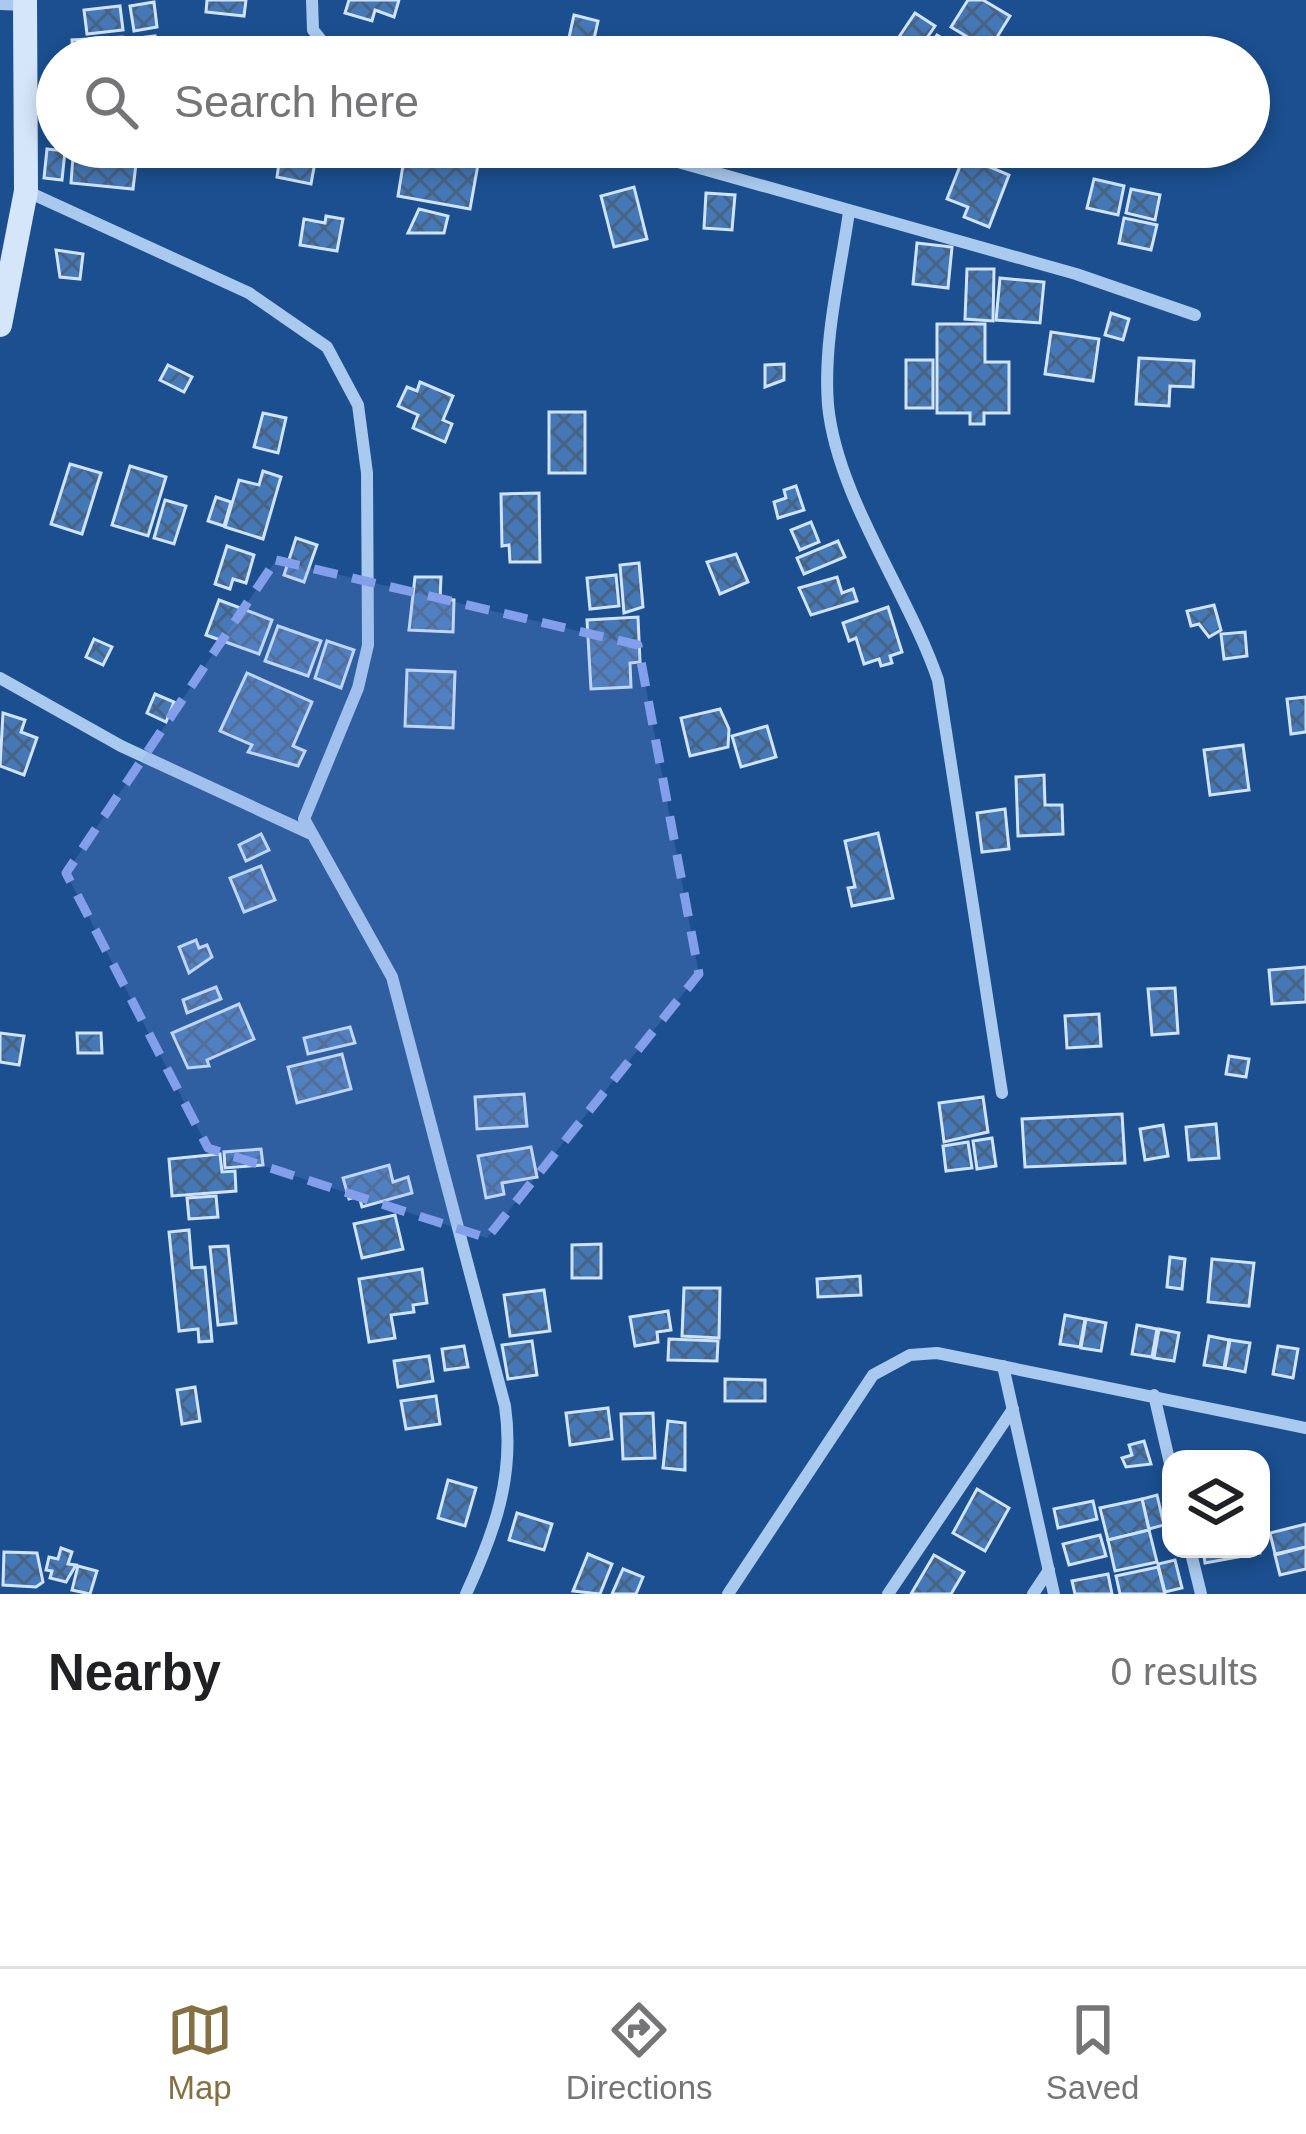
<!DOCTYPE html>
<style>
:root{--surface:#fff;--page:#f2f2f2;--text:#202124;--muted:#757577;--line:#e0e0e0;--accent:#847042}
body{margin:0;font-family:Helvetica,sans-serif;background:var(--page);color:var(--text)}
.controls{position:absolute;right:36px;bottom:36px;display:grid;overflow:hidden;border-radius:24px;box-shadow:0 6px 18px #0003}
.controls button{width:108px;height:108px;display:grid;place-items:center;padding:0;border:0;border-bottom:3px solid var(--line);background:var(--surface);color:var(--text);font:60px sans-serif}
.list{margin:0;padding:0;list-style:none}
h2{display:flex;justify-content:space-between;align-items:center;height:156px;margin:0;padding:0 48px;font-size:51px}
h2 small{font-size:39px;font-weight:400;color:var(--muted)}
.icon{flex:none;width:66px;height:66px;fill:none;stroke:currentColor;stroke-width:2;stroke-linecap:round;stroke-linejoin:round}
.map{position:relative;flex:none;width:1306px;height:1594px;overflow:hidden}
.search{position:absolute;background:var(--surface);box-shadow:0 6px 18px #0003;left:36px;right:36px;top:36px;height:132px;display:flex;align-items:center;gap:30px;box-sizing:border-box;padding:0 42px;border-radius:66px;color:var(--muted);font-size:45px}
.sheet{height:372px;background:var(--surface)}
nav{display:flex;justify-content:space-around;align-items:center;box-sizing:border-box;height:168px;border-top:3px solid var(--line);background:var(--surface);font-size:33px;color:var(--muted)}
nav a{display:grid;justify-items:center;gap:6px}
nav .on{color:var(--accent)}
.map>svg:first-child{display:block}
.building{fill:url(#building-cross-hatch);stroke:#cfe3fa;stroke-width:3}
.lines{fill:none;stroke-linecap:round;stroke-linejoin:round}
.street{stroke:#a9c9ee;stroke-width:12}
.secondary{stroke:#d6e6fa;stroke-width:24}
.marked{fill:#839eea;fill-opacity:0.2;stroke:#839eea;stroke-width:9;stroke-dasharray:24 15;stroke-linejoin:round}
</style>
<div class="map">
<svg width="1306" height="1594" viewBox="0 0 1306 1594">
<defs>
<pattern id="building-cross-hatch" width="8" height="8" patternUnits="userSpaceOnUse" patternTransform="scale(3)"><rect width="8" height="8" fill="#4478b7"/><path d="M0 0l8 8M0 8l8-8" fill="none" stroke="#486282"/></pattern>
</defs>
<rect width="100%" height="100%" fill="#1b4f8f"/>
<!-- building -->
<g class="building">
<polygon points="207,0 246,0 244,16 206,12"/>
<polygon points="349,0 399,0 394,17 375,10 372,21 345,13"/>
<polygon points="968,0 983,0 1010,16 989,50 951,27"/>
<polygon points="154,2 157,27 134,31 130,6"/>
<polygon points="120,6 123,30 87,34 84,10"/>
<polygon points="915,13 935,26 914,57 908,57 893,46"/>
<polygon points="574,15 598,21 592,48 568,42"/>
<polygon points="937,35 967,54 965,57 922,57"/>
<polygon points="155,36 156,48 166,46 167,57 131,57 129,39"/>
<polygon points="122,37 123,57 73,57 72,40"/>
<polygon points="69,147 135,147 134,159 69,153"/>
<polygon points="406,147 479,159 470,209 398,196"/>
<polygon points="47,149 65,151 62,180 44,178"/>
<polygon points="280,156 315,162 311,184 277,177"/>
<polygon points="964,156 1009,175 989,227 964,217 968,207 947,199"/>
<polygon points="73,157 136,164 133,189 71,183"/>
<polygon points="1094,179 1124,186 1118,215 1087,208"/>
<polygon points="634,187 647,239 614,247 601,196"/>
<polygon points="1131,189 1160,195 1155,220 1126,213"/>
<polygon points="706,193 735,195 732,230 704,228"/>
<polygon points="419,209 448,216 444,233 408,233"/>
<polygon points="326,216 343,219 337,251 300,245 304,219 325,223"/>
<polygon points="1124,218 1157,225 1151,250 1119,243"/>
<polygon points="917,243 952,247 948,288 913,284"/>
<polygon points="56,250 83,254 80,279 60,277"/>
<polygon points="967,269 994,269 993,321 965,319"/>
<polygon points="1000,278 1044,282 1040,323 996,320"/>
<polygon points="1111,313 1129,319 1123,340 1105,335"/>
<polygon points="937,324 985,324 985,362 1009,362 1009,413 984,413 984,424 970,424 970,413 937,413"/>
<polygon points="1051,332 1099,339 1093,381 1045,374"/>
<polygon points="1139,358 1194,361 1193,387 1170,386 1169,406 1136,404"/>
<rect x="906" y="360" width="27" height="48"/>
<polygon points="784,364 784,380 765,387 765,365"/>
<polygon points="168,365 192,377 184,392 160,380"/>
<polygon points="420,382 453,396 443,420 452,424 445,442 413,428 418,415 398,406 407,387 417,391"/>
<rect x="549" y="412" width="36" height="61"/>
<polygon points="263,413 286,418 278,453 254,447"/>
<polygon points="70,464 101,473 82,534 51,524"/>
<polygon points="130,466 166,477 148,536 112,525"/>
<polygon points="263,471 281,477 263,539 225,527 239,480 259,485"/>
<polygon points="796,486 804,510 778,518 774,502 786,498 784,490"/>
<polygon points="539,493 540,562 510,562 509,545 502,546 501,494"/>
<polygon points="216,497 231,502 224,526 208,521"/>
<polygon points="165,500 186,506 174,544 154,538"/>
<polygon points="811,522 819,542 800,550 791,530"/>
<polygon points="296,538 317,545 304,582 284,575"/>
<polygon points="838,541 845,557 804,574 797,558"/>
<polygon points="227,546 254,555 246,583 233,579 230,589 215,584"/>
<polygon points="736,554 748,582 720,594 707,562"/>
<polygon points="639,563 643,607 624,613 620,565"/>
<polygon points="616,575 619,606 590,609 587,578"/>
<polygon points="415,577 441,577 440,599 454,600 453,632 409,630"/>
<polygon points="837,577 842,593 853,589 857,601 811,615 799,588"/>
<polygon points="219,600 272,620 259,654 206,635"/>
<polygon points="1214,605 1221,630 1209,637 1199,624 1191,626 1187,611"/>
<polygon points="888,607 902,652 890,656 892,663 881,666 879,659 864,664 856,638 849,641 843,623"/>
<polygon points="638,617 640,662 630,663 631,687 591,689 587,620"/>
<polygon points="278,626 321,641 308,676 265,661"/>
<polygon points="1245,632 1247,656 1224,659 1221,634"/>
<polygon points="94,639 112,647 103,665 86,657"/>
<polygon points="327,641 354,650 341,688 315,678"/>
<polygon points="407,670 455,672 453,728 405,726"/>
<polygon points="247,673 312,702 293,746 305,751 298,766 248,752 252,745 220,731"/>
<polygon points="155,694 174,702 166,722 147,713"/>
<polygon points="1306,697 1306,732 1291,734 1287,699"/>
<polygon points="720,709 729,729 728,747 690,756 681,718"/>
<polygon points="3,713 25,720 21,732 37,738 24,775 0,766"/>
<polygon points="767,726 776,757 741,767 732,736"/>
<polygon points="1243,745 1249,790 1210,795 1204,750"/>
<polygon points="1044,775 1045,805 1062,805 1063,834 1018,836 1016,777"/>
<polygon points="1005,809 1009,849 982,852 977,813"/>
<polygon points="878,833 893,898 852,906 848,888 855,887 845,841"/>
<polygon points="261,834 269,850 246,861 239,845"/>
<polygon points="261,866 275,900 244,912 230,878"/>
<polygon points="196,940 199,948 207,945 212,957 189,973 179,947"/>
<polygon points="1306,967 1306,1002 1272,1004 1269,970"/>
<polygon points="216,987 221,999 187,1013 183,1000"/>
<polygon points="1175,988 1178,1033 1152,1035 1148,989"/>
<polygon points="239,1004 254,1039 207,1060 209,1066 188,1068 172,1033"/>
<polygon points="1099,1014 1101,1046 1067,1048 1065,1016"/>
<polygon points="350,1027 355,1043 308,1054 304,1038"/>
<polygon points="0,1033 24,1036 19,1065 0,1062"/>
<polygon points="77,1033 101,1033 102,1053 78,1053"/>
<polygon points="342,1054 351,1089 297,1103 288,1067"/>
<polygon points="1229,1056 1249,1059 1246,1077 1226,1074"/>
<polygon points="524,1094 527,1126 477,1129 475,1097"/>
<polygon points="983,1097 988,1132 944,1142 939,1103"/>
<polygon points="1122,1114 1125,1163 1025,1167 1022,1119"/>
<polygon points="1216,1124 1219,1158 1189,1160 1186,1127"/>
<polygon points="1163,1125 1168,1156 1145,1160 1140,1129"/>
<polygon points="992,1138 996,1166 977,1169 973,1141"/>
<polygon points="968,1142 972,1168 946,1171 943,1146"/>
<polygon points="531,1147 537,1177 502,1183 504,1194 486,1198 478,1156"/>
<polygon points="261,1149 263,1165 225,1168 224,1152"/>
<polygon points="220,1154 222,1172 235,1171 236,1191 172,1196 169,1159"/>
<polygon points="389,1165 393,1182 408,1177 412,1193 362,1207 359,1196 349,1199 343,1178"/>
<polygon points="216,1196 218,1217 189,1219 187,1198"/>
<polygon points="395,1215 403,1249 362,1258 354,1224"/>
<polygon points="189,1230 192,1268 205,1267 212,1341 199,1342 198,1329 179,1331 169,1232"/>
<polygon points="601,1244 601,1278 572,1278 572,1245"/>
<polygon points="228,1246 236,1323 218,1325 210,1247"/>
<polygon points="1170,1257 1185,1259 1182,1289 1167,1287"/>
<polygon points="1212,1259 1254,1263 1249,1306 1208,1302"/>
<polygon points="422,1269 427,1303 413,1305 414,1312 391,1315 395,1338 369,1342 359,1279"/>
<polygon points="860,1276 861,1295 818,1297 817,1279"/>
<polygon points="684,1288 720,1288 719,1338 682,1336"/>
<polygon points="544,1290 550,1331 510,1336 504,1295"/>
<polygon points="668,1311 671,1330 657,1332 658,1342 635,1346 630,1317"/>
<polygon points="1065,1315 1085,1319 1080,1347 1060,1344"/>
<polygon points="1086,1319 1106,1323 1101,1351 1081,1348"/>
<polygon points="1137,1325 1157,1329 1152,1357 1132,1354"/>
<polygon points="1159,1329 1179,1333 1174,1361 1154,1358"/>
<polygon points="1209,1336 1229,1340 1224,1368 1204,1365"/>
<polygon points="669,1339 718,1341 717,1361 668,1360"/>
<polygon points="1230,1340 1250,1343 1245,1372 1225,1368"/>
<polygon points="532,1341 537,1375 508,1379 502,1345"/>
<polygon points="464,1346 468,1367 445,1370 442,1349"/>
<polygon points="1278,1346 1298,1349 1293,1378 1273,1374"/>
<polygon points="429,1356 433,1381 398,1387 394,1361"/>
<polygon points="725,1379 765,1380 765,1401 725,1401"/>
<polygon points="195,1387 200,1421 182,1424 177,1390"/>
<polygon points="436,1396 440,1424 406,1429 401,1401"/>
<polygon points="608,1408 612,1439 570,1445 566,1413"/>
<polygon points="653,1413 655,1458 623,1459 621,1414"/>
<polygon points="668,1421 685,1423 685,1470 663,1468"/>
<polygon points="1144,1441 1151,1464 1126,1467 1122,1458 1132,1455 1129,1445"/>
<polygon points="448,1480 476,1488 465,1526 438,1518"/>
<polygon points="977,1489 1009,1508 985,1551 953,1533"/>
<polygon points="1157,1495 1164,1525 1149,1529 1142,1499"/>
<polygon points="1142,1499 1149,1530 1108,1540 1100,1508"/>
<polygon points="1093,1501 1097,1519 1058,1528 1054,1509"/>
<polygon points="517,1513 552,1524 544,1550 509,1540"/>
<polygon points="1306,1524 1306,1547 1275,1554 1270,1533"/>
<polygon points="1149,1530 1157,1562 1115,1571 1108,1540"/>
<polygon points="1100,1535 1106,1556 1069,1565 1063,1544"/>
<polygon points="1306,1547 1306,1569 1280,1575 1275,1555"/>
<polygon points="61,1548 72,1552 68,1564 76,1565 66,1582 50,1578 52,1571 46,1570 49,1557 58,1559"/>
<polygon points="1203,1549 1260,1549 1260,1553 1205,1563"/>
<polygon points="4,1552 37,1553 43,1582 36,1587 3,1585"/>
<polygon points="588,1554 612,1564 600,1594 573,1591"/>
<polygon points="934,1555 964,1572 951,1594 911,1594"/>
<polygon points="1175,1560 1182,1588 1165,1592 1158,1564"/>
<polygon points="78,1566 97,1571 90,1594 72,1590"/>
<polygon points="1158,1567 1165,1594 1120,1594 1116,1576"/>
<polygon points="623,1569 643,1577 636,1594 612,1594"/>
<polygon points="1108,1574 1112,1594 1075,1594 1072,1581"/>
</g>
<g class="lines">
<!-- street -->
<g class="street">
<polyline points="312,0 313,30 335,57"/>
<polyline points="0,4 24,5"/>
<polyline points="625,147 1076,274 1195,315"/>
<path d="M26 191 249 293 327 347 358 405 367 473 368 645 358 688 304 819 392 977 505 1406C515 1476 495 1531 466 1594"/>
<path d="M849 212C840 274 823 342 828 405 837 497 908 592 938 680L1002 1093"/>
<polyline points="0,678 121,746 309,833"/>
<polyline points="1003,1366 1054,1594"/>
<polyline points="1154,1395 1171,1468"/>
<polyline points="1190,1549 1201,1594"/>
<polyline points="728,1594 873,1375 910,1355 937,1353 1306,1428"/>
<polyline points="888,1594 1013,1409"/>
<polyline points="1033,1594 1049,1570"/>
</g>
<!-- secondary -->
<polyline class="secondary" points="0,325 26,191 25,0"/>
</g>
<!-- marked area -->
<path class="marked" d="M276 560 638 645 699 974 487 1238 208 1148 66 873Z"/>
</svg>
<div class="controls">
<button><svg class="icon" aria-label="layers" viewBox="0 0 24 24"><path d="M12 4l9 5-9 5-9-5zM3 14l9 5 9-5"/></svg></button>
</div>
<div class="search"><svg class="icon" aria-label="search" viewBox="0 0 24 24"><circle cx="10" cy="10" r="6"/><path d="M15 15l6 6"/></svg>Search here</div>
</div>
<section class="sheet">
<h2>Nearby<small>0 results</small></h2>
<ul class="list">
</ul>
</section>
<nav>
<a class="on"><svg class="icon" aria-label="map" viewBox="0 0 24 24"><path d="M3 6l6-2 6 2 6-2v14l-6 2-6-2-6 2zM9 4v14M15 6v14"/></svg>Map</a>
<a><svg class="icon" aria-label="directions" viewBox="0 0 24 24"><path d="M12 3l9 9-9 9-9-9zM9 14v-3h6M13 9l2 2-2 2"/></svg>Directions</a>
<a><svg class="icon" aria-label="saved" viewBox="0 0 24 24"><path d="M7 4h10v16l-5-4-5 4z"/></svg>Saved</a>
</nav>
